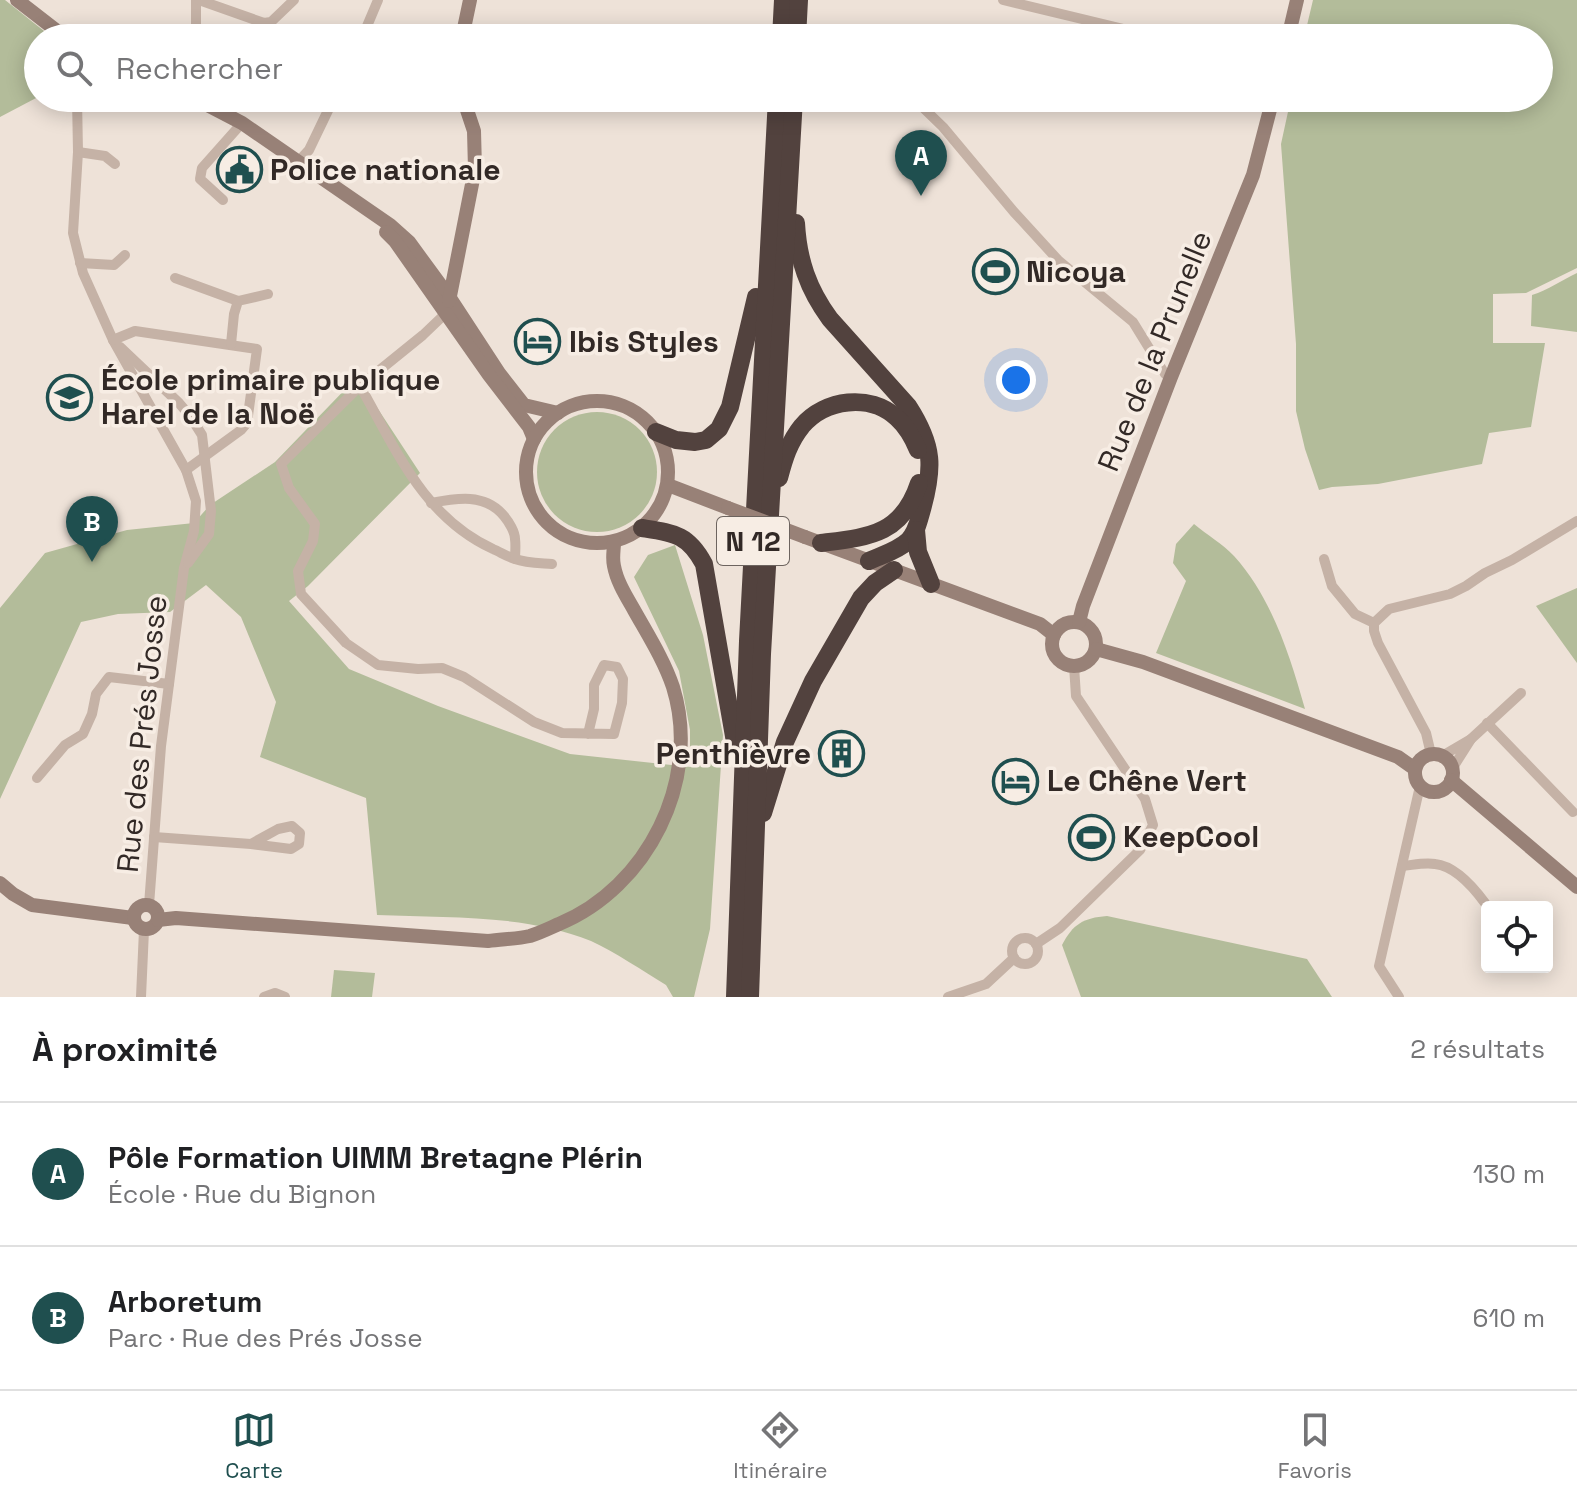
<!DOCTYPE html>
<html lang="fr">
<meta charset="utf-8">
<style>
:root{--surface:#fff;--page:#f6f6f6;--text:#202124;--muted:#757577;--line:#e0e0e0;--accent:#1f4f4f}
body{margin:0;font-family:"Space Grotesk",sans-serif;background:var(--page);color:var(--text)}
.controls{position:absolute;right:24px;bottom:24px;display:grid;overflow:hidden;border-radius:8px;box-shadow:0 4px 20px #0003}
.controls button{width:72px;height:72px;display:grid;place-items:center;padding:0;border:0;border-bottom:2px solid var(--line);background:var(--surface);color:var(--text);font:40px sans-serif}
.you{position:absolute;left:1016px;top:380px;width:28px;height:28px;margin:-20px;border:6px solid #fff;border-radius:50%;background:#1a73e8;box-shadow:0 0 0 12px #1a73e833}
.badge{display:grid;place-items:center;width:52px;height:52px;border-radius:50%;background:var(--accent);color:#fff;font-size:26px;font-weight:700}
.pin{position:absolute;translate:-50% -66px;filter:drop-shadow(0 2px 4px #0008)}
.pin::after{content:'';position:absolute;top:42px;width:28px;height:24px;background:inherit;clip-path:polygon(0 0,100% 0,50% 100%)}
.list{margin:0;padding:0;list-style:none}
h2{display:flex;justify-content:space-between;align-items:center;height:104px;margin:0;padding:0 32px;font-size:34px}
h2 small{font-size:26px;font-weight:400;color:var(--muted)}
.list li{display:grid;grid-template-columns:52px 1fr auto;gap:24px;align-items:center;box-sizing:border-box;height:144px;padding:0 32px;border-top:2px solid var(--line)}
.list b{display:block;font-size:30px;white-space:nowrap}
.list p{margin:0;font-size:26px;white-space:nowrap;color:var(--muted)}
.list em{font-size:26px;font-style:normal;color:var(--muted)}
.icon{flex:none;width:44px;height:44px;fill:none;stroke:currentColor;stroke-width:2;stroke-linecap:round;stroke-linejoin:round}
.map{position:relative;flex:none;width:1577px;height:997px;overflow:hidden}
.search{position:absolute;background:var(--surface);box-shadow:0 4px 20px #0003;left:24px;right:24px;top:24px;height:88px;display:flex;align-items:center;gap:20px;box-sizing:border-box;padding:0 28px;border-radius:44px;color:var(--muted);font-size:30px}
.sheet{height:392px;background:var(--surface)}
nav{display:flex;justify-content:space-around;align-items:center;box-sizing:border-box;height:112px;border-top:2px solid var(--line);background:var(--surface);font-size:22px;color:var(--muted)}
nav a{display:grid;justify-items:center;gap:4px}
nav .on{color:var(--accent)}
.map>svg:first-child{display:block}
.green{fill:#b3bc9a}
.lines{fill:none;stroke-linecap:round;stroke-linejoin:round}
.street{stroke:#c5b2a6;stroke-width:10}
.secondary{stroke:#988177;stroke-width:14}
.highway{stroke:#52423e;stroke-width:18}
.secondary-bridge{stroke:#988177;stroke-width:14}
.labels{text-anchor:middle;stroke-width:7;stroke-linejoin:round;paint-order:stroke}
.shield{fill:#f7ede4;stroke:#6d645f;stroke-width:2}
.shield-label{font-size:28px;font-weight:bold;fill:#322926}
.poi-label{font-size:30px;font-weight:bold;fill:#322926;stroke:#f7ede4;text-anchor:start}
.street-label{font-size:30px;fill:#322926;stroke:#f7ede4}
</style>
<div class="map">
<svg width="1577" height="997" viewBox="0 0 1577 997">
<rect width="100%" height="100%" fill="#eee2d8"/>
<!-- green -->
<g class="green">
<polygon points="0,0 5,0 49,35 47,38 38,38 38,97 0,117"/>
<polygon points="1313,0 1577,0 1577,268 1526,293 1493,294 1493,343 1545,343 1531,427 1489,433 1482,464 1378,484 1332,487 1319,490 1305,449 1296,411 1296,344 1281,144 1291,98 1539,98 1539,38 1304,38"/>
<path d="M1577 273V332L1531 326 1532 295C1548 290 1562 280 1577 273Z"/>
<path d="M357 377 420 473 308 586 289 601 349 669 438 706 570 754 690 767V730L679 671 634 577 648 555 675 545 703 635 723 735 710 929 694 997H673L666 985C643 971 615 952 591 941 525 914 447 918 377 915L366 798 260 757 276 702 241 617 206 585 170 612 118 614 81 622 0 799V608L45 553 127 530 194 523 210 505 275 462Z"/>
<circle cx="597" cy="472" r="60"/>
<path d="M1194 524C1207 535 1223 544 1234 556 1272 598 1290 656 1305 709L1156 653 1186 581 1173 563 1176 544Z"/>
<polygon points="1577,588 1577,663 1536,606"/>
<path d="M1107 916 1307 959 1332 997H1081L1062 945C1073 924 1083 918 1107 916Z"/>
<polygon points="334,970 375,973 372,997 331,997"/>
</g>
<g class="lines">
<!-- street -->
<g class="street">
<polyline points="196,0 196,38"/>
<polyline points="199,0 264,23 271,22 294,0"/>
<polyline points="1003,0 1161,38"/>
<polyline points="362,38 378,0"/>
<polyline points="77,98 78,152 73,233 83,273 113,340 186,470 196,501 194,531 184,568 161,746 149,905"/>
<polyline points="913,98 943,127 1014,212 1058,260 1133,322 1165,374 1171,377"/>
<polyline points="78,152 105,156 115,164"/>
<polyline points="298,162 309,150 334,98"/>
<polyline points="223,200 200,179 202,168 242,123"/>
<polyline points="80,263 114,265 125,255"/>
<polyline points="175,278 238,301"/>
<polyline points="445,314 423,335 360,386 281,464 289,488 315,524 313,541 298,571 301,594 346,643 378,665 418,669 442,668 464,677 534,722 562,733 614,734 622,703 623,679 617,667 604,665 594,685 594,709 588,734"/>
<polyline points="113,340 135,331 257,349 247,423 241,430 186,470"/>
<polyline points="231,344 234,314 238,301 268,294"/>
<polyline points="120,347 179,403 190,416 202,435 211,511 209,534 188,563"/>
<path d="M360 386C396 449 423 517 493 549 500 552 508 557 515 559 526 563 540 563 552 564"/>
<path d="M431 503C457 498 485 493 504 516 509 522 515 532 515 539 516 546 515 553 515 559"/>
<polyline points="1324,559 1332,586 1355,614 1374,623"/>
<polyline points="1487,723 1573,812"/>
<polyline points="1471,739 1521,693"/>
<polyline points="1431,754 1426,733 1378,643 1374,631 1374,623 1389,609 1450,594 1466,586 1485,573 1512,560 1577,521"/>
<polyline points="1442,756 1471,739 1452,769"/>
<polyline points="37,778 65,745 83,734 92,714 96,694 109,677 169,684"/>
<polyline points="154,837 251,844 291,849 299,844 300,833 292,826 278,829 251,844"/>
<path d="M1402 866C1413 865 1425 862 1435 864 1455 866 1474 888 1485 903"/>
<circle cx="1025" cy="951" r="13"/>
<polyline points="1036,944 1060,928 1140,850 1153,825 1145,799 1076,696 1074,666"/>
<polyline points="141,997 144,930"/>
<polyline points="264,997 275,993 285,997"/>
<polyline points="948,997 986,984 1014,958"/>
<polyline points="1399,997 1379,966 1420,786"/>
</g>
<!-- secondary -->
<g class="secondary">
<polyline points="17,0 66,38"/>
<polyline points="462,38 470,0"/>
<polyline points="1288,38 1297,0"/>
<polyline points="194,98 242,123 390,225 409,242 450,298 499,373 524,405 558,413"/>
<polyline points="386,232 395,241 489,375 529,427 534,439"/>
<polyline points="449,301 475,169 474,131 463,98"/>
<circle cx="597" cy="472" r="71"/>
<polyline points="668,485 728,508"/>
<polyline points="805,537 1040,624 1054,635"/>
<circle cx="1074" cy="644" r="22"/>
<polyline points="1079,622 1083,606 1171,377 1253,175 1273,98"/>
<polyline points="1096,649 1143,662 1398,757 1415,769"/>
<circle cx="1434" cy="773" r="19"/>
<polyline points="1451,780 1577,887"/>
<polyline points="0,883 13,894 32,905 133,918"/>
<circle cx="146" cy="917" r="12"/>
<path d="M158 920 176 918 488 941C502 939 517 939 530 936 540 933 550 928 559 924 647 888 702 780 673 687 664 660 648 635 634 610 626 596 617 582 614 566 612 558 614 550 614 542"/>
</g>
<!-- highway -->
<g class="highway">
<polyline points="781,38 783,0"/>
<polyline points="797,38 799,0"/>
<path d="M796 223C798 260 808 289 830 319L908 406C934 446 934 468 921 513 918 523 916 533 908 541 897 551 882 555 869 561"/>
<polyline points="656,432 676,440 695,442 706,440 719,429 730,407 756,297"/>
<path d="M779 478C784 459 789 442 802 426 825 399 870 393 897 418 907 427 913 438 918 450"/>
<path d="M642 528C674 533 688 534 704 564L735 742"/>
<polyline points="916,530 918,552 931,584"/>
<path d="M821 543C869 537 902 535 919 483"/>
<polyline points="763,813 785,742 813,681 861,598 875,583 894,570"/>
<polyline points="735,997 748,641 777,98"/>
<polyline points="750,997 762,654 794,98"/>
</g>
<!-- secondary-bridge -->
<polyline class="secondary-bridge" points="728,508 805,537"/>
</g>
<!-- icons -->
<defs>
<symbol id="civic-ring" viewBox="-11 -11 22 22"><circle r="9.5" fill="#f7ede4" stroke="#1f4f4f" stroke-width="1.5"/><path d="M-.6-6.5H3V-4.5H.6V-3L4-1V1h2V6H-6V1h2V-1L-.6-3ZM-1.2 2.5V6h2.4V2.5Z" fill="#1f4f4f"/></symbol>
<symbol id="stadium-ring" viewBox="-11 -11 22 22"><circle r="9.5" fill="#f7ede4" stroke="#1f4f4f" stroke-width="1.5"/><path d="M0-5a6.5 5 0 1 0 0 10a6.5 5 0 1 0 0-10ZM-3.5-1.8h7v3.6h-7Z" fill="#1f4f4f"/></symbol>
<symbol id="hotel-ring" viewBox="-11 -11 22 22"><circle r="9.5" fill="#f7ede4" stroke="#1f4f4f" stroke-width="1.5"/><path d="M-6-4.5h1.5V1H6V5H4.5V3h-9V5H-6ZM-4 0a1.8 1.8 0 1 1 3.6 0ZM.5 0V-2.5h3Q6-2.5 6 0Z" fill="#1f4f4f"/></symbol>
<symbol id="school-ring" viewBox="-11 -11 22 22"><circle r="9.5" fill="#f7ede4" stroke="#1f4f4f" stroke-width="1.5"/><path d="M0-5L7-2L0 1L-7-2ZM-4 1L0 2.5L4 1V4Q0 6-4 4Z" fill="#1f4f4f"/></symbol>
<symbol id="building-ring" viewBox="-11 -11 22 22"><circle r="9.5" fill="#f7ede4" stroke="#1f4f4f" stroke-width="1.5"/><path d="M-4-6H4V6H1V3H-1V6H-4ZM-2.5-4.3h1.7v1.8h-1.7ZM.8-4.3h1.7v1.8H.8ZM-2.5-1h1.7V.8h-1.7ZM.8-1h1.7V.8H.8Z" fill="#1f4f4f"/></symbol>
</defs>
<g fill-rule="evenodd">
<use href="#civic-ring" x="214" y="144" width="51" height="51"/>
<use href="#stadium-ring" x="970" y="246" width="51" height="51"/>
<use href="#hotel-ring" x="512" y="316" width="51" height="51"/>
<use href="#school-ring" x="44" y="372" width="51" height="51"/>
<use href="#building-ring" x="816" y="728" width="51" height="51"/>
<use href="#hotel-ring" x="990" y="756" width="51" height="51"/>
<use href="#stadium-ring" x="1066" y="812" width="51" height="51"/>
</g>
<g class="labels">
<!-- shield labels -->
<rect class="shield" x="717" y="517" width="72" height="48" rx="6"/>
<g class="shield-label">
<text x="753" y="551">N 12</text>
</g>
<!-- poi labels -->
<g class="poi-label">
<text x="270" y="180">Police nationale</text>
<text x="1026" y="282">Nicoya</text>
<text x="569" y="352">Ibis Styles</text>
<text x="101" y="390">École primaire publique<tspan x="101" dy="34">Harel de la Noë</tspan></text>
<text x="811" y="764" text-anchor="end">Penthièvre</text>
<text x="1047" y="791">Le Chêne Vert</text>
<text x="1123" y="847">KeepCool</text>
</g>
<!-- street labels -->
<g class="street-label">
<text transform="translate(1155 351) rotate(-68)" y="10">Rue de la Prunelle</text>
<text transform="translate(142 734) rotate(-84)" y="10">Rue des Prés Josse</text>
</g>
</g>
</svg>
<div class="controls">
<button><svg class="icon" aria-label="locate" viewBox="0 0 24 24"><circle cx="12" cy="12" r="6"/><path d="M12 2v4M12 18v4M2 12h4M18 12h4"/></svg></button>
</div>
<div class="you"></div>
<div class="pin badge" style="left:921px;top:196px">A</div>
<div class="pin badge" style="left:92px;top:562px">B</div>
<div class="search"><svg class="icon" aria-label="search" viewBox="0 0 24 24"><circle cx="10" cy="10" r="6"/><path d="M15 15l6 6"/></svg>Rechercher</div>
</div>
<section class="sheet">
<h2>À proximité<small>2 résultats</small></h2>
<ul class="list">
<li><span class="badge">A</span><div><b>Pôle Formation UIMM Bretagne Plérin</b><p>École · Rue du Bignon</p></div><em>130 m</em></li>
<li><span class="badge">B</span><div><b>Arboretum</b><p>Parc · Rue des Prés Josse</p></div><em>610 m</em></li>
</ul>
</section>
<nav>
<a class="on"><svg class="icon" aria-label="map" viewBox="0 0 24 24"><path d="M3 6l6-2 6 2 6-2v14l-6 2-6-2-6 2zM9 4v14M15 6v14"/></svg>Carte</a>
<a><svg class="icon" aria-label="directions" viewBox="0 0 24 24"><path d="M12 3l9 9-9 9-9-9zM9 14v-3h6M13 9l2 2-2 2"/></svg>Itinéraire</a>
<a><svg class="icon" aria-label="saved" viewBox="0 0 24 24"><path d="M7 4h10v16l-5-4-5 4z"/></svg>Favoris</a>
</nav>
